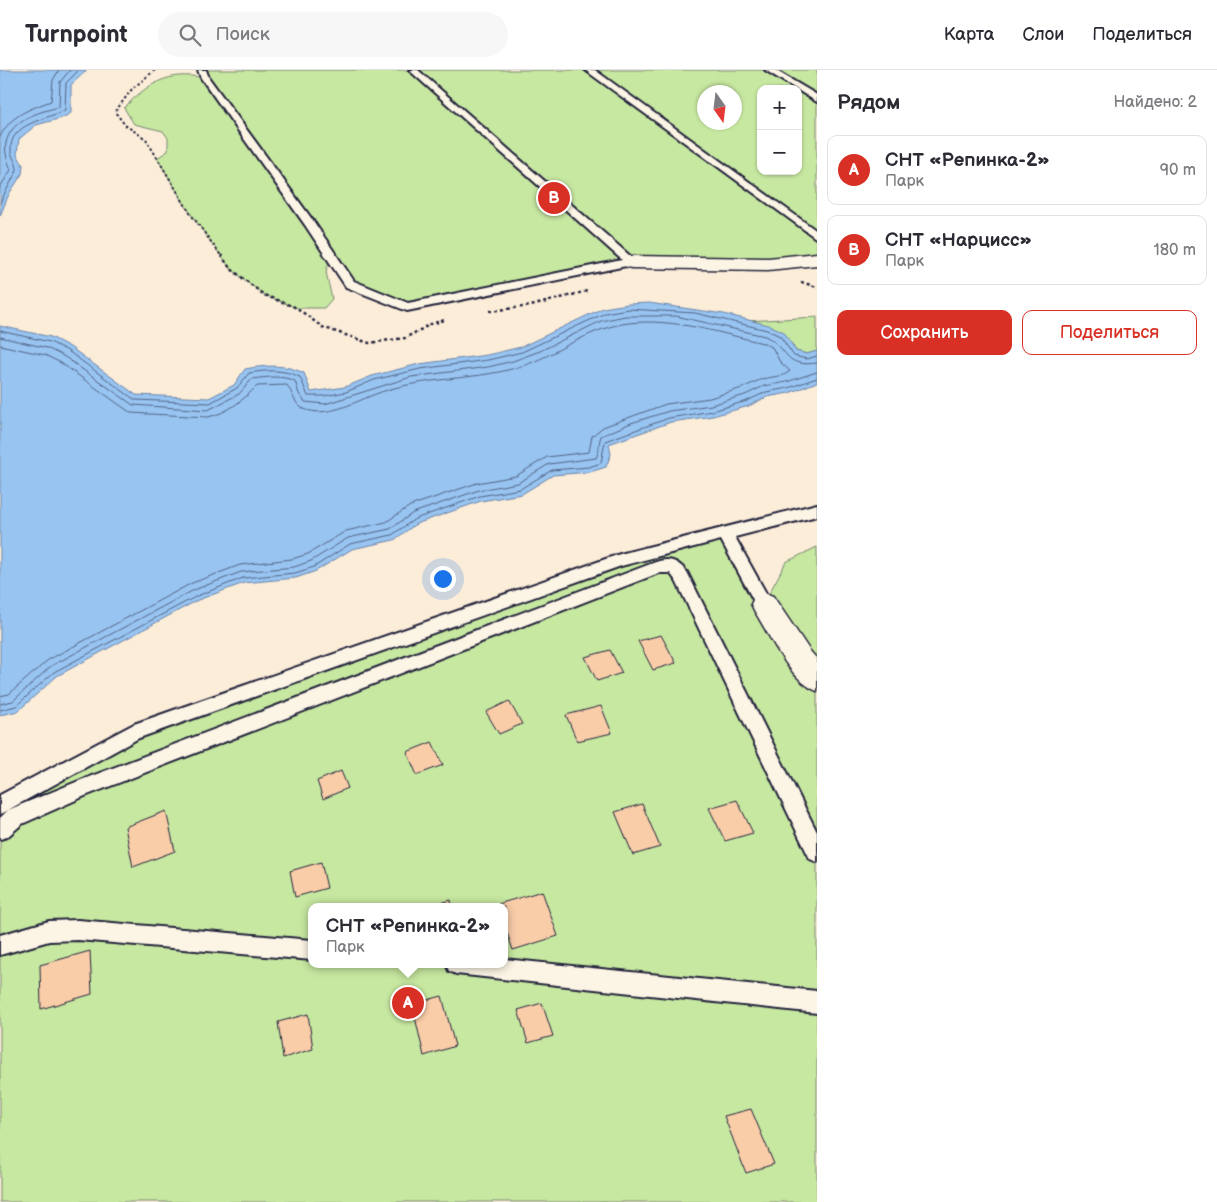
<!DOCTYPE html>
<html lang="ru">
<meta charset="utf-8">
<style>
:root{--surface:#fff;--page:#f7f7f7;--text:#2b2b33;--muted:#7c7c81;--line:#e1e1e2;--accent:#d93025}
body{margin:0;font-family:"Balsamiq Sans",sans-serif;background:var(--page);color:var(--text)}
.controls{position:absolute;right:15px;top:15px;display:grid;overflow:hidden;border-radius:10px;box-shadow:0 1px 4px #0004}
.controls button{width:45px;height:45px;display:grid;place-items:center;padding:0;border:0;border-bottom:1px solid var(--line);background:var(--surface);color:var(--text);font:25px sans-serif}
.compass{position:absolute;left:697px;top:15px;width:45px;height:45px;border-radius:50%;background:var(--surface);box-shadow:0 1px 4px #0004;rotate:166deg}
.you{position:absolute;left:442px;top:508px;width:18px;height:18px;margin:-12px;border:4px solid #fff;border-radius:50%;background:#1a73e8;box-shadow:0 0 0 8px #1a73e833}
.badge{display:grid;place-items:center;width:32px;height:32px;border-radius:50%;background:var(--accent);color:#fff;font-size:16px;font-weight:700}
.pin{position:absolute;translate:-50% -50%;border:2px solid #fff;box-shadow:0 1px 5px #0006}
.popup{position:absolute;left:308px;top:833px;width:200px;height:65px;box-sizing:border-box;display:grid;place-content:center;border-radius:10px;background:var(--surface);filter:drop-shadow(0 1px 4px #0005);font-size:16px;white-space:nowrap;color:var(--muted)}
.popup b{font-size:19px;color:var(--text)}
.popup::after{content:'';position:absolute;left:50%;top:100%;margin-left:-10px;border:10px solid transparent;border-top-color:var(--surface)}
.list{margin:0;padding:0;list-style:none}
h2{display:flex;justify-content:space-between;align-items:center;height:65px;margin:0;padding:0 20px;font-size:21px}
h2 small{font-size:16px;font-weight:400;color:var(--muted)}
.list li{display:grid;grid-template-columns:32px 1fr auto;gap:15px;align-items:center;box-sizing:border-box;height:70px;margin:0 10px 10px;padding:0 10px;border:1px solid var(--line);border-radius:10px}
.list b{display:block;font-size:19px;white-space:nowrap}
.list p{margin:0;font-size:16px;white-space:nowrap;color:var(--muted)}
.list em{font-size:16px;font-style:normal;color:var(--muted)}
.actions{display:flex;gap:10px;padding:15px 20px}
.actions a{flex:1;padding:11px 0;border:1px solid var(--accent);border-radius:10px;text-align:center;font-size:18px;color:var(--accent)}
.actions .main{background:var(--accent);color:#fff}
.icon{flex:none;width:28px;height:28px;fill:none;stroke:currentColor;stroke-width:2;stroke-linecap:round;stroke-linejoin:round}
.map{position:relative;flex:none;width:817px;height:1132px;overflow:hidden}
header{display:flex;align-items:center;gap:30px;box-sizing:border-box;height:70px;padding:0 25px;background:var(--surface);border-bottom:1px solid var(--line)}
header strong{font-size:24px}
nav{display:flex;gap:28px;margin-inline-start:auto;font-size:18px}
.search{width:350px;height:45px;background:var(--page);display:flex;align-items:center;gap:12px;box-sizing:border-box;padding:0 18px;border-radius:28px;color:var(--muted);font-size:19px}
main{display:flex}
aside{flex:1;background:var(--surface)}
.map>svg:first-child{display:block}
.green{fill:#c7e8a1;stroke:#74856e;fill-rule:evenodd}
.water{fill:#98c4f1;stroke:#6983a8}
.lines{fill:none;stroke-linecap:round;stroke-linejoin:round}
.shore{stroke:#516384;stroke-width:1}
.building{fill:#facda9;stroke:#22223b}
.lane-casing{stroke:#22223b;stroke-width:4}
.street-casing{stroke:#22223b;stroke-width:3}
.path-far1{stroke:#22223b;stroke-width:2;stroke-dasharray:2.5 2.5;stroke-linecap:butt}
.path{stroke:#22223b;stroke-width:2.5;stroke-dasharray:3 3;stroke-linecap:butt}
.lane{fill:#fcf5e5;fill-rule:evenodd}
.street{fill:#fcf5e5;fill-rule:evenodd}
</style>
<header>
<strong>Turnpoint</strong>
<div class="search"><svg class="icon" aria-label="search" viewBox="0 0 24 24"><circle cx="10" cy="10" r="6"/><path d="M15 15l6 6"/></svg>Поиск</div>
<nav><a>Карта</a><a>Слои</a><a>Поделиться</a></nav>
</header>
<main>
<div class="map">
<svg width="817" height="1132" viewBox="0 0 817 1132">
<rect width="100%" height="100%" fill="#fcedd9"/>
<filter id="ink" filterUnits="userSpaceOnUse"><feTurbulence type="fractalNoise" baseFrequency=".02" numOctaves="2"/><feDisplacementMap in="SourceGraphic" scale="10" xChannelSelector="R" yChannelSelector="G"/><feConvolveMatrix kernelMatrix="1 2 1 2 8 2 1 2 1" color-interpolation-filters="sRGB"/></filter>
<g filter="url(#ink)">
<!-- green -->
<g class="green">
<path d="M202 0H817V189L631 192 407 237 350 214 330 187 326 202 332 229 324 238H297L264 225 230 198 190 143 157 88 168 81V68L163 61 134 54 124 38C147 14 169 0 204 8ZM761 19H798V101H761ZM704 22H734V52H704Z"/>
<polygon points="817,247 817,281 807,284 796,281 791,273 747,251"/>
<path d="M725 463 764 533 786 492 817 477V1132H0V735L134 662 620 490ZM312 837H504V894H312Z"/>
</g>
<!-- water -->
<g class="water">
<polygon points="0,0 87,0 71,15 71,43 62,48 36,55 19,69 17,84 23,95 22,104 9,124 0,146"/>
<path d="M649 233 724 244 769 255 784 262 796 281 807 284 817 281V312L789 323 767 327 749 336 713 346 671 352 609 374 611 384 606 397 590 402 553 405 522 424 481 431 416 454 394 470 352 479 316 501 296 508 244 513 198 530 57 606 18 641 0 645V256L51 267 70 277 136 325 209 328 234 315 245 299C266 295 285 294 304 303L311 322 345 317 372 306 419 294 487 285 521 277 603 238 628 234Z"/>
</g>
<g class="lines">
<!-- shore -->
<g class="shore">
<path d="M0 67C10 45 30 39 51 31L53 10 59 0"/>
<path d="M0 117 11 100C8 92 4 82 6 73 11 49 39 42 59 37L60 12 70 0"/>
<path d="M0 133 17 100C17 93 12 88 11 81 8 53 49 49 65 40L66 13 79 0"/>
<path d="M0 261 50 272 68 281 135 330 210 333 237 318 249 303C267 300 283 299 300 307L308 326H324L346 322 374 310 420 299 488 290 522 282 605 243 628 239 695 243 767 260 780 266 794 286 807 289 817 286"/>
<path d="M0 267 47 278 65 287 133 335 208 340 239 324 252 309C267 307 281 305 295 311L299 324 305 332 325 334 411 307 488 297 513 291 540 281 601 251 625 246H676L765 266C790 278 782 298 817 293"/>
<path d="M0 275 45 285 61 293 131 343 208 347C228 343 243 330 257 316L287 315C293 323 294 335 304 339 326 348 353 333 373 325 423 305 478 312 528 294 562 281 592 257 629 253 674 248 720 263 763 273L772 277 780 292 790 301 784 305 762 309 742 318 710 328 666 334 603 357 592 366 589 382 547 387 516 406 477 413 410 436 386 452 346 461 308 484 292 489 240 495 192 513 48 590 9 624 0 626"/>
<path d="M0 634 13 631 51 596 194 520 241 502 294 497 311 491 348 468 390 459 413 443 479 420 518 413 549 394 596 388C600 381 598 374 601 366L631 353 669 341 711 335 745 325 764 316 786 312 817 302"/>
<polyline points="0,640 16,636 54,602 197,526 243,508 295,503 314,497 350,474 392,465 415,449 480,426 520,419 552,400 589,397 601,393 605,371 669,348 712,341 747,331 766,322 788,318 817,308"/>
</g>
</g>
<!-- building -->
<g class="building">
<polygon points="661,565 676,593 653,600 638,571"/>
<polygon points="610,580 622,603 597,611 585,587"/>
<polygon points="509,631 522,654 499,664 486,642"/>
<polygon points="601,636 612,663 577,671 566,645"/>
<polygon points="432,672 443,695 417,705 407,682"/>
<polygon points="341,701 348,718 323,729 317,711"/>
<polygon points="737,730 753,763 725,771 709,738"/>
<polygon points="642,734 660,777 633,785 615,742"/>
<polygon points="166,741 175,781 133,797 125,757"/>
<polygon points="321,792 327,818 295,827 290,801"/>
<polygon points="542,821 558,866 513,880 504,854 504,837 499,837 498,834"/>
<polygon points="451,830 452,837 427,837"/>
<polygon points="90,881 92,924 41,939 40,895"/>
<polygon points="442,926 455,976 424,986 412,934"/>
<polygon points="542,933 553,966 528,973 518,940"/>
<polygon points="308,944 313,979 283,988 278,952"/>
<polygon points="751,1039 774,1094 746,1103 724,1046"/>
</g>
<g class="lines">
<defs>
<g id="lane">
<polygon points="198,0 206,0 209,8 314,152 354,211 408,233 622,190 409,0 418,0 637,192 631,195 407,241 346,217 305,155 201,8"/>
<polygon points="585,0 595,0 817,161 817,169"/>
<polygon points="765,0 775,0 817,25 817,32"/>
<path d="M817 434V446L735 467 772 534 770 539 764 541 758 539 721 470 621 496 139 668 8 740 81 710 653 493C668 487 677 490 687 502L817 762V792L810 789 676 511 670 503H659L85 726 22 754 7 767 0 769V748L8 740 0 744V725L134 654 620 484Z"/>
<polygon points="78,850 312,870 312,890 78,870 49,871 0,885 0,865 49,851"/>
<polygon points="504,889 817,921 817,943 456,904 449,901 446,894 504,894"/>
</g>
<g id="street">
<polygon points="817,183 817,195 768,200 631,198 624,196 621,192 624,188 631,186 768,188"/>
<path d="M764 523 773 526 810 581 817 589V621C790 611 770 566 755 542L751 534 755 526Z"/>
</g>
</defs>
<!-- lane casing -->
<use href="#lane" class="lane-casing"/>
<!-- street casing -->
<use href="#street" class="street-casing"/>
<!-- path-far1 -->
<polyline class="path-far1" points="155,0 132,19 115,42 125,55 146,69 190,143 222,187"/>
<!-- path -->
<g class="path">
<polyline points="221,185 230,198 264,225 297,238 322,257 369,273 405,268 431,254 445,250"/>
<polyline points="801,212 817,217"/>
<polyline points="490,241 531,236 587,221"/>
</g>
<!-- lane -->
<use href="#lane" class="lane"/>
<!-- street -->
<use href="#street" class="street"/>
</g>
</g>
</svg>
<div class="controls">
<button>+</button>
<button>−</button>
</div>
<svg class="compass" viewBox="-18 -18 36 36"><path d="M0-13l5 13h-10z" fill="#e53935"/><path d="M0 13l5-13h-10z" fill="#7c7c81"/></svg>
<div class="you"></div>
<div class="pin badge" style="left:408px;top:933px">A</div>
<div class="popup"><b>СНТ «Репинка-2»</b>Парк</div>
<div class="pin badge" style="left:554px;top:128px">B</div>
</div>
<aside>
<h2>Рядом<small>Найдено: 2</small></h2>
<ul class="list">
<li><span class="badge">A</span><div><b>СНТ «Репинка-2»</b><p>Парк</p></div><em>90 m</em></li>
<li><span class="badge">B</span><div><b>СНТ «Нарцисс»</b><p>Парк</p></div><em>180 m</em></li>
</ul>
<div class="actions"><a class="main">Сохранить</a><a>Поделиться</a></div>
</aside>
</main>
